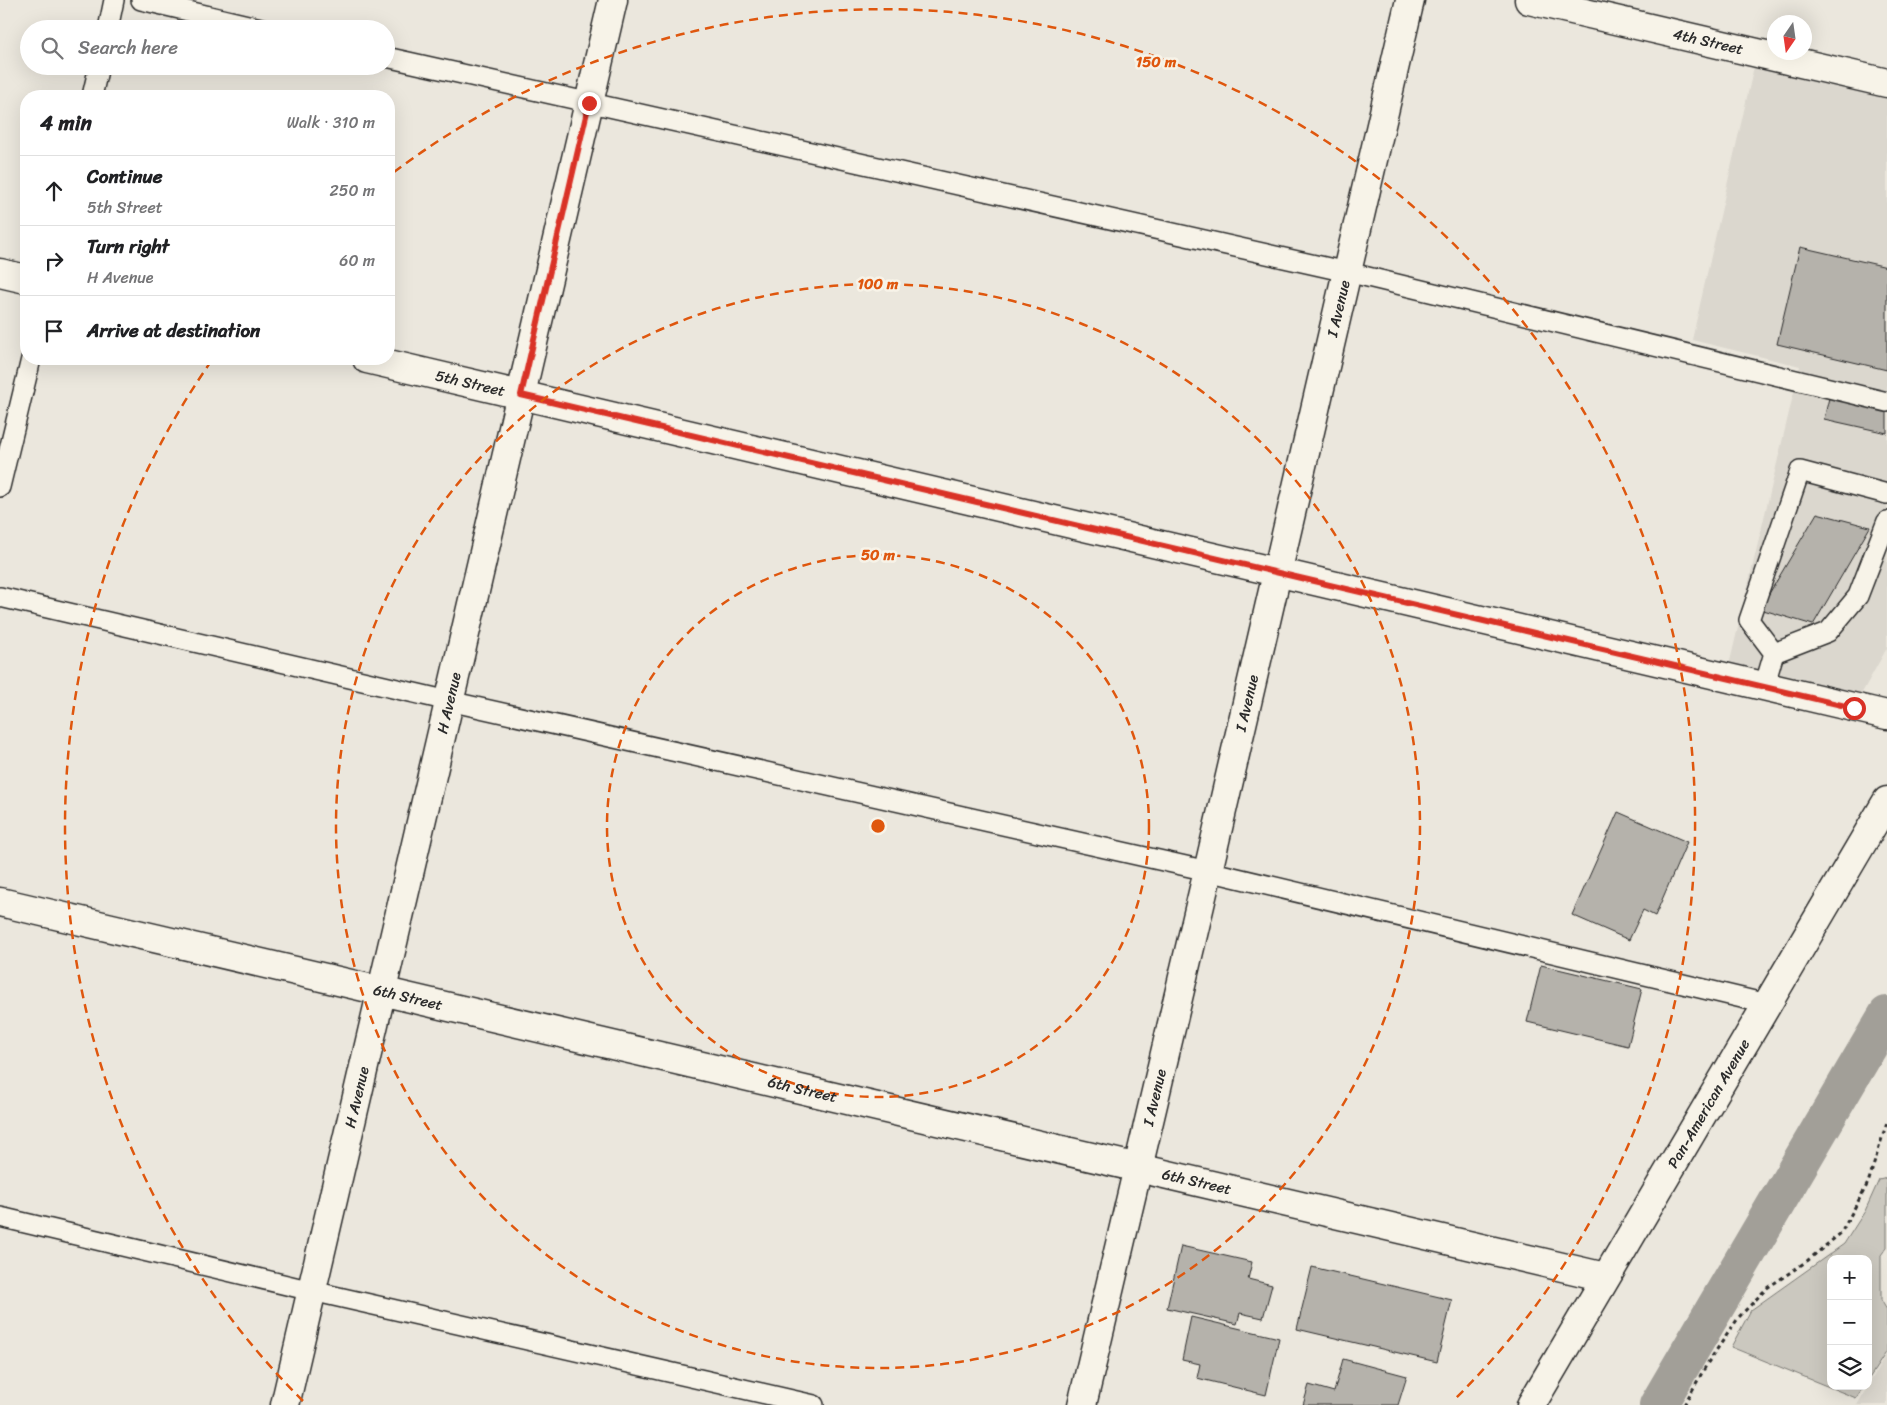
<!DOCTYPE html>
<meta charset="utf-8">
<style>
:root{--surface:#fff;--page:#f6f6f6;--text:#202124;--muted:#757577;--line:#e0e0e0}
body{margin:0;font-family:Sriracha,sans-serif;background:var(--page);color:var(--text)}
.controls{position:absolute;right:15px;bottom:15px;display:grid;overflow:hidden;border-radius:10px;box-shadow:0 5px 20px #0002}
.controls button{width:45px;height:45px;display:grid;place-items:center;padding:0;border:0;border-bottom:1px solid var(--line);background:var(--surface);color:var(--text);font:25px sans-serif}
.compass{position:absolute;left:1767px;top:15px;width:45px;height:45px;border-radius:50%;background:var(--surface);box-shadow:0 5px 20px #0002;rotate:193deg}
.stop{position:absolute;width:15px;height:15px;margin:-11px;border:4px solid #d93025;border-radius:50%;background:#fff}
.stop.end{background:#d93025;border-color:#fff;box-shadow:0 1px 5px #0008}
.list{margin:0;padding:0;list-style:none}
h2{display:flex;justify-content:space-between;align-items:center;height:65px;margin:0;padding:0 20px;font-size:21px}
h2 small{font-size:16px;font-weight:400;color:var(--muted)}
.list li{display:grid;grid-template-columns:32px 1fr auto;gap:15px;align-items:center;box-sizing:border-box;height:70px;padding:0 20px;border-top:1px solid var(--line)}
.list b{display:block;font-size:19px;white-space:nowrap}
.list p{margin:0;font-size:16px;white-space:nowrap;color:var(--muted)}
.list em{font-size:16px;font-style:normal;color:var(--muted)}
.icon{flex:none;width:28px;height:28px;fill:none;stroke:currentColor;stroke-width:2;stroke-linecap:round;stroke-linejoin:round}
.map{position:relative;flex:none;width:1887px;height:1405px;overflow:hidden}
.search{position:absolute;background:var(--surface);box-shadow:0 5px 20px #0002;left:20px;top:20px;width:375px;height:55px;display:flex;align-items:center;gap:12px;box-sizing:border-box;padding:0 18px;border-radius:28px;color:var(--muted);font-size:19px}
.panel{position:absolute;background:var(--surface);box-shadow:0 5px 20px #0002;left:20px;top:90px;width:375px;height:275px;border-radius:20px}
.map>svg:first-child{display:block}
.built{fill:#dbd7ce}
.green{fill:#cbc8bf;stroke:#7b7a75}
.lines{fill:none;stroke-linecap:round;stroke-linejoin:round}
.canal{stroke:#a29f98;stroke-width:38}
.building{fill:#b5b2ab;stroke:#2b2b2b}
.service-casing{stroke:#2b2b2b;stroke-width:22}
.minor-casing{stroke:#2b2b2b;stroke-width:31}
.tertiary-casing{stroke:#2b2b2b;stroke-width:31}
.primary-casing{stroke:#2b2b2b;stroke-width:31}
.path{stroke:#2b2b2b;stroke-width:3;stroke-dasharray:4 4;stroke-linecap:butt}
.service{stroke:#f7f3e8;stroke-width:19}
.minor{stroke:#f7f3e8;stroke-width:28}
.tertiary{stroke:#f7f3e8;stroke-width:28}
.primary{stroke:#f7f3e8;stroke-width:28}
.route{stroke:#d93025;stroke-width:6}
.ring{fill:none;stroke:#df570e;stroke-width:2.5;stroke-dasharray:9 6}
.labels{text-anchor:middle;stroke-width:5;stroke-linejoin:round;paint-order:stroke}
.street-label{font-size:15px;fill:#2b2b2b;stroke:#f7f3e8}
.centre{fill:#df570e;stroke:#f7f3e8;stroke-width:2.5}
.ring-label{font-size:15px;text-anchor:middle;font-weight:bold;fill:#df570e;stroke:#f7f3e8;stroke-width:5;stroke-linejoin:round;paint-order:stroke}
</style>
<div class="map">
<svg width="1887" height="1405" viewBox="0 0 1887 1405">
<rect width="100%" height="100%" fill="#ebe7dd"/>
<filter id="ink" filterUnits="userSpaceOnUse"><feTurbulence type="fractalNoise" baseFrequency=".02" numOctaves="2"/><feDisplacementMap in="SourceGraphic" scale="10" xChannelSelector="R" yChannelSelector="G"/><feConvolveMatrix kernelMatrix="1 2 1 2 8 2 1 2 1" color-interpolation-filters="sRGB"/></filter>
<g filter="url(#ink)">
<!-- built -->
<g class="built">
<polygon points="1757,53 1887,83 1887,648 1854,707 1726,678 1800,366 1692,340"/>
<polygon points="1887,1353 1887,1405 1857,1405 1868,1386"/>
</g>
<!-- green -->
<polygon class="green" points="1887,1178 1887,1247 1881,1255 1881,1300 1887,1310 1887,1351 1868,1380 1868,1259 1831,1259 1831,1386 1864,1386 1856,1398 1731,1347 1751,1310 1844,1244 1865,1211 1879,1180"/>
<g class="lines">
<!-- canal -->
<polyline class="canal" points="1658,1405 1887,1015"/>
</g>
<!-- building -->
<g class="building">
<polygon points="1800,247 1887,267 1887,370 1777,344"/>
<polygon points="1829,398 1887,411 1887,433 1824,419"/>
<polygon points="1817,513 1870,527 1813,625 1760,609"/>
<polygon points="1618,812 1687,842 1655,916 1643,910 1629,940 1572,915"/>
<polygon points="1541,965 1642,989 1628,1046 1527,1022"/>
<polygon points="1181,1246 1252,1262 1248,1279 1272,1285 1263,1318 1240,1313 1237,1324 1167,1308"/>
<polygon points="1312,1267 1452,1300 1437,1362 1297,1329"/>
<polygon points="1191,1317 1279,1338 1266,1395 1197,1378 1200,1364 1182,1360"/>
<polygon points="1343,1359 1407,1376 1398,1405 1303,1405 1309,1385 1334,1392"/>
</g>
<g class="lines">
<defs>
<g id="service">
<polyline points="141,0 265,29"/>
<polyline points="108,29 114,0"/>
<polyline points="386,57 1347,272 1887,402"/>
<polyline points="92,96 99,66"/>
<polyline points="0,487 31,359"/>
<polyline points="0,597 449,701 1208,871 1767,1004"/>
<polyline points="1774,653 1828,632 1858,596 1887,521"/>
<polyline points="1764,687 1774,653 1749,620 1800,471 1887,494"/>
<polyline points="0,1217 312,1291 814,1405"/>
</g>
<g id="minor">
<path id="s1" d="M1529 0 1887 83"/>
<path id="s2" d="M0 902 1605 1277"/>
<path id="s3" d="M285 1405 613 0"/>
<path id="s4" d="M1082 1405 1208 871 1410 0"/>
</g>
<g id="tertiary">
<polyline points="0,273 26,279"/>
<path id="s5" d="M367 359 1887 715"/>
</g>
<g id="primary">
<path id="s6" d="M1531 1405 1887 801"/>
</g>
</defs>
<!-- service casing -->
<use href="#service" class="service-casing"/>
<!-- minor casing -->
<use href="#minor" class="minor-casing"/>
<!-- tertiary casing -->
<use href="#tertiary" class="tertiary-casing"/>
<!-- primary casing -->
<use href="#primary" class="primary-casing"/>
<!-- path -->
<polyline class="path" points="1684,1405 1707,1364 1739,1317 1767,1288 1807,1261 1841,1233 1868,1183 1887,1122"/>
<!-- service -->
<use href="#service" class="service"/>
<!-- minor -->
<use href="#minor" class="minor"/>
<!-- tertiary -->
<use href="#tertiary" class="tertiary"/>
<!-- primary -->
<use href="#primary" class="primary"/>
</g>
</g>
<g class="lines" filter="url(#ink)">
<!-- route -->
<polyline class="route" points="589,103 521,395 1854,708"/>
</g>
<!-- distance rings -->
<g class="ring">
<circle cx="878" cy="826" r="271"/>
<circle cx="878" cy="826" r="542"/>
<path d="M303 1401A813 813 0 0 1 212 360M394 172A813 813 0 0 1 1453 1401"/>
</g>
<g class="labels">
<!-- street labels -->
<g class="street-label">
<text dy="5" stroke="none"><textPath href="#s1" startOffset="184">4th Street</textPath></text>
<text dy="5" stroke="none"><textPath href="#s4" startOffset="1126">I Avenue</textPath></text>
<text dy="5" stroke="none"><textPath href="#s5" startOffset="106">5th Street</textPath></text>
<text dy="5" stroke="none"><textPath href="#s3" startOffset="721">H Avenue</textPath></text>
<text dy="5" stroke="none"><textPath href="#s4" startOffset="721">I Avenue</textPath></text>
<text dy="5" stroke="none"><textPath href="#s2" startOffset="419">6th Street</textPath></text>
<text dy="5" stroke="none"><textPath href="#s2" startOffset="824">6th Street</textPath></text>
<text dy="5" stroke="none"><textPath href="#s3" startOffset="316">H Avenue</textPath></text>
<text dy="5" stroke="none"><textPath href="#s4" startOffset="316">I Avenue</textPath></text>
<text dy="5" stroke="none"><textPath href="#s6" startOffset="350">Pan-American Avenue</textPath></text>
<text dy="5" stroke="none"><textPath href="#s2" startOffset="1229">6th Street</textPath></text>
</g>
</g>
<circle cx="878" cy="826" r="8" class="centre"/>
<g class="ring-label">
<text x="1156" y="67">150 m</text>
<text x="878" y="289">100 m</text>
<text x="878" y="560">50 m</text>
</g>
</svg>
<div class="controls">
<button>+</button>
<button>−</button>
<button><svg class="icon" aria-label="layers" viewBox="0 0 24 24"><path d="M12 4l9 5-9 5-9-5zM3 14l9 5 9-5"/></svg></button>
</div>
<svg class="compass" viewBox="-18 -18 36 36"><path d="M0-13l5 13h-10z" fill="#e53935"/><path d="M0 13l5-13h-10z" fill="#757577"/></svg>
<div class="stop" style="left:1854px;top:708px"></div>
<div class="stop end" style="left:589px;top:103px"></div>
<div class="search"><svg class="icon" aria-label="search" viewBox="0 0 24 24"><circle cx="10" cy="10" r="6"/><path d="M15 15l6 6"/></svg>Search here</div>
<section class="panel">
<h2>4 min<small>Walk · 310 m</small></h2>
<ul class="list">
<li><svg class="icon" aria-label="ahead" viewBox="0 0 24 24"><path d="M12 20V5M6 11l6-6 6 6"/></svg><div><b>Continue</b><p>5th Street</p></div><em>250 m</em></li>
<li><svg class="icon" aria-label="right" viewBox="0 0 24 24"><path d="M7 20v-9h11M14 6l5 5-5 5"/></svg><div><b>Turn right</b><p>H Avenue</p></div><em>60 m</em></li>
<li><svg class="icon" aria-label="arrive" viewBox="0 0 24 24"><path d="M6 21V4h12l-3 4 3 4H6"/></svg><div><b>Arrive at destination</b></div></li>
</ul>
</section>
</div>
